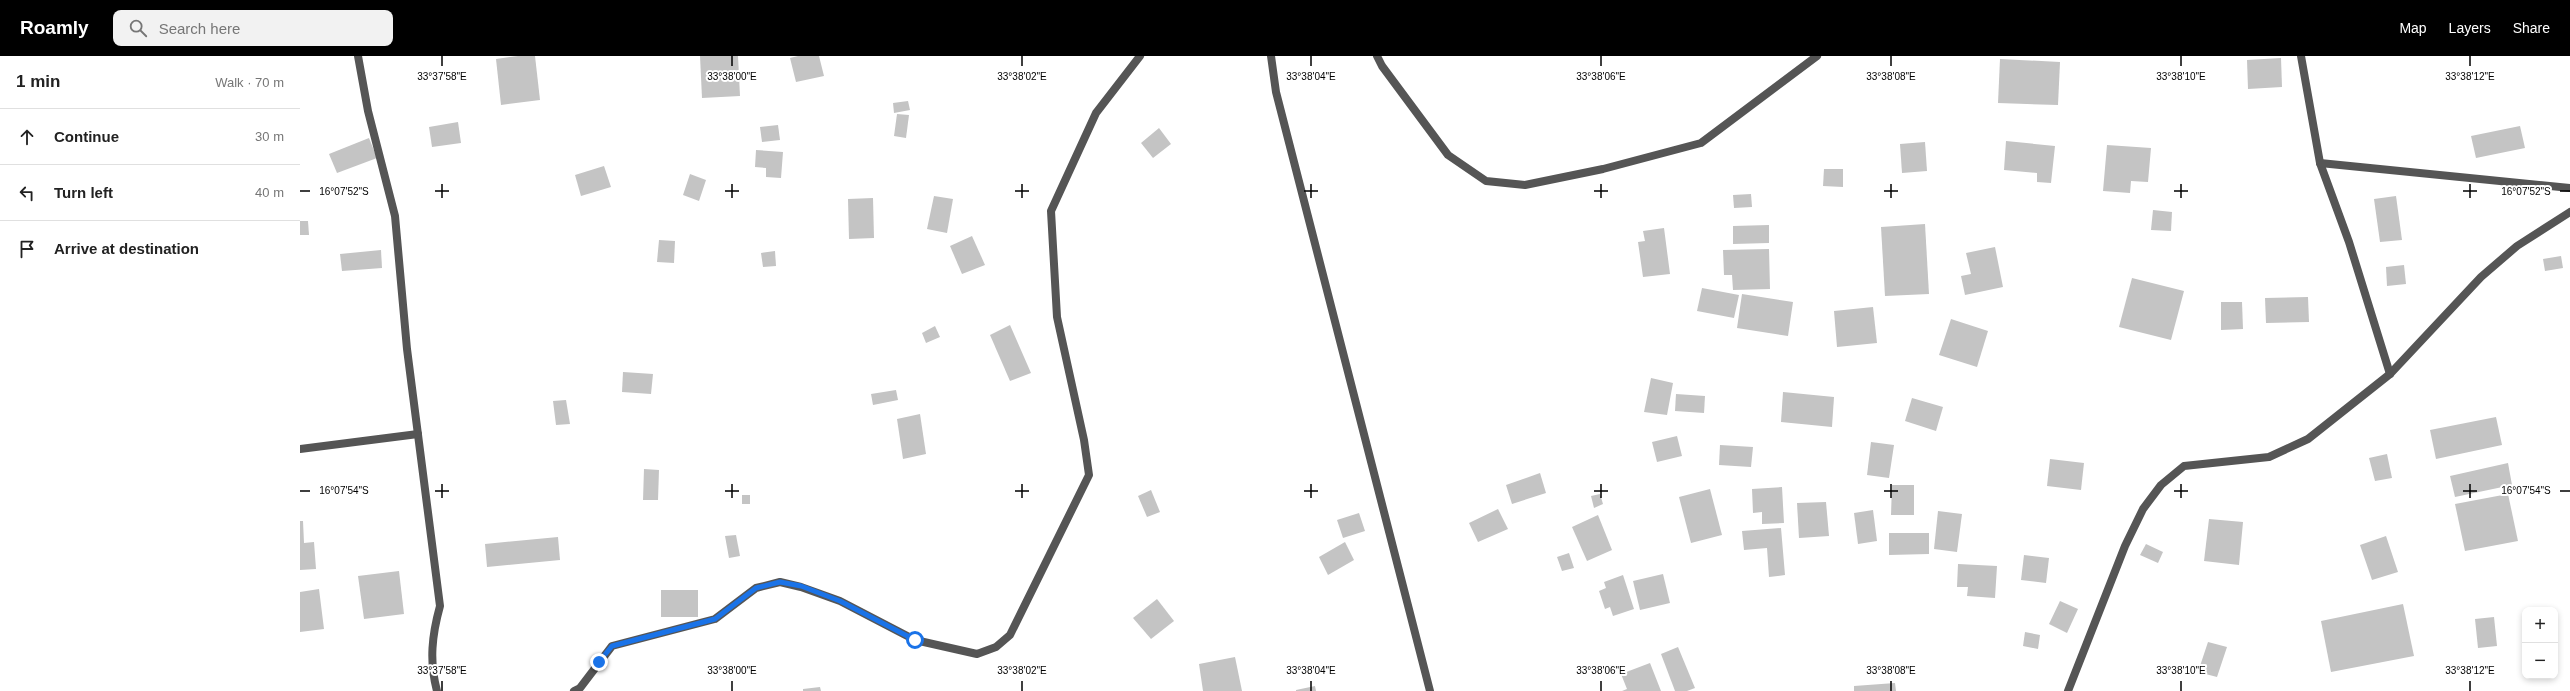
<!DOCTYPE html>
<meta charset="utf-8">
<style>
:root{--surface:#fff;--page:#f2f2f2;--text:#222;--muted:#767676;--line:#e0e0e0;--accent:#000}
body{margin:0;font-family:Arial,sans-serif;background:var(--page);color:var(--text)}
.controls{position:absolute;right:12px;bottom:12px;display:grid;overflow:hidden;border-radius:8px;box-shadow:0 2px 6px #0003}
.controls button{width:36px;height:36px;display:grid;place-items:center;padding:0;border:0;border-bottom:1px solid var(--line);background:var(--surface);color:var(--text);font:20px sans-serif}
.stop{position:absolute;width:12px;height:12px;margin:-9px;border:3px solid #1a73e8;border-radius:50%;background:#fff}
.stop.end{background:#1a73e8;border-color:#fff;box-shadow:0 1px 4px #0008}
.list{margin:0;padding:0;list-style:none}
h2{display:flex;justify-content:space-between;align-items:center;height:52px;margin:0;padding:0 16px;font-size:17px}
h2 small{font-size:13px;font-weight:400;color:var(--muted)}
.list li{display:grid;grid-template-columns:26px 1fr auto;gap:12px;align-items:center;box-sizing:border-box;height:56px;padding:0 16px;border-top:1px solid var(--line)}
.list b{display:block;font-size:15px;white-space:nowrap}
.list em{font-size:13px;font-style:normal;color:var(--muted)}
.icon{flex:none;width:22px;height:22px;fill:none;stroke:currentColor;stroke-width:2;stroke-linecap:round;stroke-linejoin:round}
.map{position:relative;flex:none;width:2270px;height:635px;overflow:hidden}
header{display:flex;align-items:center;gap:24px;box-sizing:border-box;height:56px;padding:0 20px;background:var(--accent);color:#fff}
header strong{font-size:19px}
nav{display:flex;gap:22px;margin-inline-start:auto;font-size:14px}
.search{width:280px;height:36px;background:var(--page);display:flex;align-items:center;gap:10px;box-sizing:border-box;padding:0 14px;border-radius:8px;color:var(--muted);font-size:15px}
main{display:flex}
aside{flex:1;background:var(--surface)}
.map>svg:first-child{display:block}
.building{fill:#c4c4c4}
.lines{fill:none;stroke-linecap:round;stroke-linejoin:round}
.street{stroke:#555;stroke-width:8}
.route{stroke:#1a73e8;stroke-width:5}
.ticks{fill:none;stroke:#000;stroke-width:1.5}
.ticks-label{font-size:10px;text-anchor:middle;fill:#000;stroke:#fff;stroke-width:4;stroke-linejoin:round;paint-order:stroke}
</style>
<header>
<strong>Roamly</strong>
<div class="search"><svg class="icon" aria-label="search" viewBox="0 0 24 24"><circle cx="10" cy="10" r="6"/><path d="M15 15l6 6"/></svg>Search here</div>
<nav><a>Map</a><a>Layers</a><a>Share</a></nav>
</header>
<main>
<aside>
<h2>1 min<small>Walk · 70 m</small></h2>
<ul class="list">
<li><svg class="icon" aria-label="ahead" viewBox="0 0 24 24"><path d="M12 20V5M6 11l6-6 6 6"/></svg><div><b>Continue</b></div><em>30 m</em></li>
<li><svg class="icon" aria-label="left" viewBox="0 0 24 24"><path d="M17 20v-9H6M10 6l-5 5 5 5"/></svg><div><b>Turn left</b></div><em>40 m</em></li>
<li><svg class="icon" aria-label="arrive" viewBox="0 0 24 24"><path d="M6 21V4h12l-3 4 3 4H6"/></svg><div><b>Arrive at destination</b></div></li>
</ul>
</aside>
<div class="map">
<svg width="2270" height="635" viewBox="0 0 2270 635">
<rect width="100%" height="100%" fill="#fff"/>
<!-- building -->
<g class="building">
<polygon points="218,0 235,0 240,44 201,49 196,3"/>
<polygon points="400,0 438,0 440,40 402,42"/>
<polygon points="498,0 519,0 524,20 496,26 490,2"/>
<polygon points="1981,2 1982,31 1948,33 1947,4"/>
<polygon points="1700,3 1760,6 1758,49 1698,47"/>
<polygon points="608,45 610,54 594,57 593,47"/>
<polygon points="597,58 609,59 606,82 594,80"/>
<polygon points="158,66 161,87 132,91 129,71"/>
<polygon points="478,69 480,84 462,86 460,71"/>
<polygon points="2220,70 2225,92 2176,102 2171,80"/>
<polygon points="859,72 871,88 853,102 841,87"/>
<polygon points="69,82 77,102 37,117 29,98"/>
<polygon points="1706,85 1755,90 1751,127 1737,126 1737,117 1704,114"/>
<polygon points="1625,86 1627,115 1602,117 1600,88"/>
<polygon points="1807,89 1851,92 1848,126 1831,125 1830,137 1803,135"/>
<polygon points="456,94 483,96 481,122 466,121 466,112 455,111"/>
<polygon points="304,110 311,131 281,140 275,119"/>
<polygon points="1524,113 1543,113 1543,131 1523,130"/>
<polygon points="390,118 406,124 399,145 383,139"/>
<polygon points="1451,138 1452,151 1434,152 1433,139"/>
<polygon points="634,140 653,143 647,177 627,173"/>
<polygon points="2096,140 2102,184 2080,186 2074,143"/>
<polygon points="573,142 574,182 549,183 548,143"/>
<polygon points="1853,154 1872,156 1871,175 1851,174"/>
<polygon points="0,165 8,165 9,179 0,179"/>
<polygon points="1625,168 1629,238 1585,240 1581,171"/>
<polygon points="1469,169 1469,187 1433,188 1433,170"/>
<polygon points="1364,172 1370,218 1343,221 1338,186 1345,185 1343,175"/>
<polygon points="672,180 685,209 662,218 650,190"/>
<polygon points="359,184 375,185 374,207 357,206"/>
<polygon points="1695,191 1703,231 1665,239 1661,220 1671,218 1666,197"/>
<polygon points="1469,193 1470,233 1433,234 1432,219 1424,219 1423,194"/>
<polygon points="81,194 82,212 42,215 40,198"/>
<polygon points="475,195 476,210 463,211 461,197"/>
<polygon points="2261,200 2263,212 2245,215 2243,203"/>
<polygon points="2104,209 2106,228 2087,230 2086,211"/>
<polygon points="1832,222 1884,235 1871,284 1819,271"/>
<polygon points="1402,232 1439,239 1434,262 1397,255"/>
<polygon points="1442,238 1493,246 1488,280 1437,272"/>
<polygon points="2008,241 2009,266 1966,267 1965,242"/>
<polygon points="1921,246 1942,246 1943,273 1921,274"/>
<polygon points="1573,251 1577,287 1537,291 1534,255"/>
<polygon points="1651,263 1688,275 1677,311 1639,299"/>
<polygon points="710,269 731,317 710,325 690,279"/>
<polygon points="635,270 640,281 626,287 622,277"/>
<polygon points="323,316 353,318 351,338 322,336"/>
<polygon points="1351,322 1373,327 1367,359 1344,356"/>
<polygon points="596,334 598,344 573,349 571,338"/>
<polygon points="1483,336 1534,341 1532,371 1481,366"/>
<polygon points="1376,338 1405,340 1404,357 1375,355"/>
<polygon points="1612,342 1643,351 1636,375 1605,365"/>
<polygon points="266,344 270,368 256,369 253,345"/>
<polygon points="620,358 626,398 603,403 597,363"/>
<polygon points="2196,361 2202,389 2136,403 2130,374"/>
<polygon points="1377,380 1382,400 1357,406 1352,386"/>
<polygon points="1571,386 1594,389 1589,422 1567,419"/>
<polygon points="1420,389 1453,391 1451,411 1419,409"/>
<polygon points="2087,398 2092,422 2075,425 2069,402"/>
<polygon points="1750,403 1784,407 1781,434 1747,430"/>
<polygon points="2208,407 2212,429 2155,441 2150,420"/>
<polygon points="344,413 359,414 358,444 343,444"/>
<polygon points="1240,417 1246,437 1212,448 1206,429"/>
<polygon points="1592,429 1614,429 1614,459 1591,459"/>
<polygon points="1482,431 1484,467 1462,468 1462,456 1453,457 1452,433"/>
<polygon points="1410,433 1422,479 1391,487 1379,441"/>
<polygon points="851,434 860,456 847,461 838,440"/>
<polygon points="1300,438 1303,448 1294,452 1291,440"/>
<polygon points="2208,438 2218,485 2165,495 2155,448"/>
<rect x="442" y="439" width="8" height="9"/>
<polygon points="1526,446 1529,480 1499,482 1497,447"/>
<polygon points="1198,453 1208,473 1178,486 1169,467"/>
<polygon points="1573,454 1577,485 1558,488 1554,457"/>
<polygon points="1638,455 1662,458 1657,496 1634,493"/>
<polygon points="1059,457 1065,475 1043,482 1037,464"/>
<polygon points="1298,459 1312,494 1287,505 1272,471"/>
<polygon points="1909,463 1943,466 1939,509 1904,505"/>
<polygon points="0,465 3,465 4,487 14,486 16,513 0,514"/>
<polygon points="1481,472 1485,519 1469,521 1467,492 1444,494 1442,475"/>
<polygon points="1589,477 1629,477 1629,498 1589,499"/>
<polygon points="436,479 440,500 429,502 425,480"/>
<polygon points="2086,480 2098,516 2072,524 2060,489"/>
<polygon points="258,481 260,504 187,511 185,488"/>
<polygon points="1045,486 1054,504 1028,519 1019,501"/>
<polygon points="1846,488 1863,496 1858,507 1840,499"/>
<polygon points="1269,497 1274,512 1262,515 1257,501"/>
<polygon points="1724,499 1749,502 1746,527 1721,524"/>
<polygon points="1658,508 1697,510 1695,542 1667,540 1668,531 1657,531"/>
<polygon points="99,515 104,558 64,563 58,520"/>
<polygon points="1363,518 1370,547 1340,554 1333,525"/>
<polygon points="1323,519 1334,553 1313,560 1310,551 1305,553 1299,535 1306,532 1304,526"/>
<polygon points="19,533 24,573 0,576 0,536"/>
<rect x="361" y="534" width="37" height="27"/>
<polygon points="857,543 874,565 851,583 833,562"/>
<polygon points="1760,545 1778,553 1767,577 1749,568"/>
<polygon points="2103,548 2114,600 2031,616 2021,565"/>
<polygon points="2194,561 2197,590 2178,592 2175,563"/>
<polygon points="1725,576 1740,579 1738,593 1723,590"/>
<polygon points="1908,586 1927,591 1917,621 1898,616"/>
<polygon points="1378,591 1395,632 1387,635 1375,635 1361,598"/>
<polygon points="935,601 942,635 903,635 899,608"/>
<polygon points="1350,607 1361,635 1322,635 1327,633 1321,618"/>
<polygon points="1595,627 1596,635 1554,635 1554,630"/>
<polygon points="1015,630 1016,635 996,635 996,634"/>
<polygon points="520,631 521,635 503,635 503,633"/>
</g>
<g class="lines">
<!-- street -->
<g class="street">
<path d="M58 0 68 55 95 160 107 293 140 550C132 579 129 605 137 635"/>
<polyline points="971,0 976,36 1130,635"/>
<polyline points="1077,0 1082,10 1148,99 1186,125 1225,129 1303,113 1401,87 1517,0"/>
<polyline points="2001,0 2020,107 2049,186 2090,318"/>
<polyline points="2020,107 2270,132"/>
<polyline points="0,393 118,378"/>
<polyline points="274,635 280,632 312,590 415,563 456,532 480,526 501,531 540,545 615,584 677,598 696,591 710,579 789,419 784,384 757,261 751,155 796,57 840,0"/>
<polyline points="1768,635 1825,490 1843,453 1861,429 1884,410 1969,401 2008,383 2090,318 2181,221 2217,190 2270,156"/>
</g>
</g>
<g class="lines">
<!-- route -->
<polyline class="route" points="299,606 312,590 415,563 456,532 480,526 501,530 540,545 615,584"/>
</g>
<!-- ticks -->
<path class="ticks" d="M142 0V10M432 0V10M722 0V10M1011 0V10M1301 0V10M1591 0V10M1881 0V10M2170 0V10M142 128V142M432 128V142M722 128V142M1011 128V142M1301 128V142M1591 128V142M1881 128V142M2170 128V142M0 135H10M135 135H149M425 135H439M715 135H729M1004 135H1018M1294 135H1308M1584 135H1598M1874 135H1888M2163 135H2177M2260 135H2270M142 428V442M432 428V442M722 428V442M1011 428V442M1301 428V442M1591 428V442M1881 428V442M2170 428V442M0 435H10M135 435H149M425 435H439M715 435H729M1004 435H1018M1294 435H1308M1584 435H1598M1874 435H1888M2163 435H2177M2260 435H2270M142 625V635M432 625V635M722 625V635M1011 625V635M1301 625V635M1591 625V635M1881 625V635M2170 625V635"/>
<g class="ticks-label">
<text x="142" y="24">33°37'58"E</text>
<text x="432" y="24">33°38'00"E</text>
<text x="722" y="24">33°38'02"E</text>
<text x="1011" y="24">33°38'04"E</text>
<text x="1301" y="24">33°38'06"E</text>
<text x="1591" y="24">33°38'08"E</text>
<text x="1881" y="24">33°38'10"E</text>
<text x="2170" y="24">33°38'12"E</text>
<text x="44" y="139">16°07'52"S</text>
<text x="2226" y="139">16°07'52"S</text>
<text x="44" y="438">16°07'54"S</text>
<text x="2226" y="438">16°07'54"S</text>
<text x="142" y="618">33°37'58"E</text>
<text x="432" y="618">33°38'00"E</text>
<text x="722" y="618">33°38'02"E</text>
<text x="1011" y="618">33°38'04"E</text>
<text x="1301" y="618">33°38'06"E</text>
<text x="1591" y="618">33°38'08"E</text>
<text x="1881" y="618">33°38'10"E</text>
<text x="2170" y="618">33°38'12"E</text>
</g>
</svg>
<div class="controls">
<button>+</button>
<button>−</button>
</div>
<div class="stop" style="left:615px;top:584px"></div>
<div class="stop end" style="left:299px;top:606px"></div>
</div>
</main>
